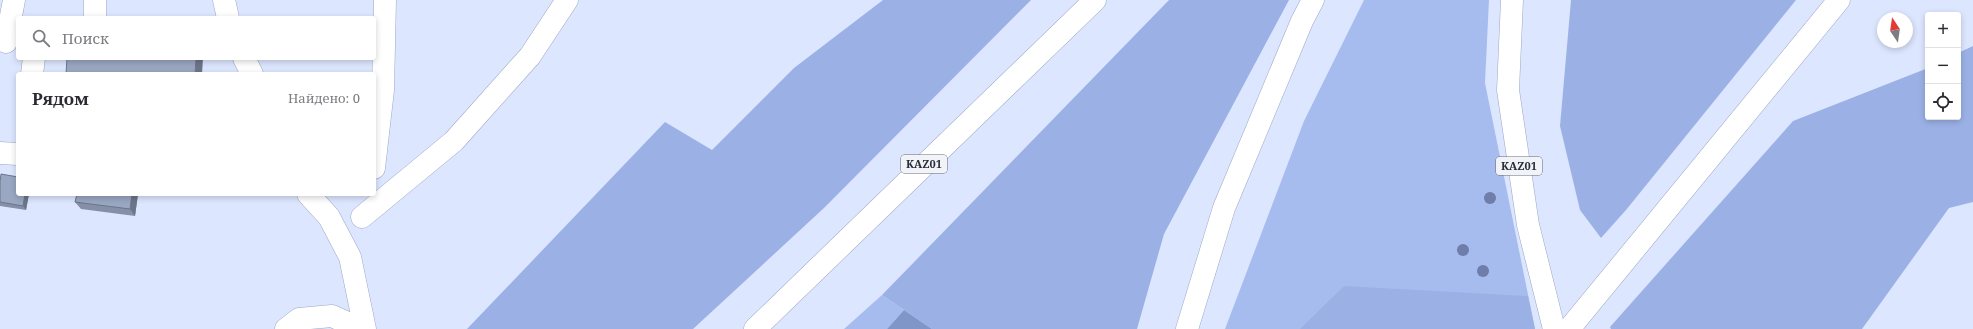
<!DOCTYPE html>
<html lang="ru">
<meta charset="utf-8">
<style>
:root{--surface:#fff;--page:#f2f2f3;--text:#2b2b33;--muted:#7c7c81;--line:#e1e1e2}
body{margin:0;font-family:"Noto Serif",serif;background:var(--page);color:var(--text)}
.controls{position:absolute;right:12px;top:12px;display:grid;overflow:hidden;border-radius:4px;box-shadow:0 2px 6px #0003}
.controls button{width:36px;height:36px;display:grid;place-items:center;padding:0;border:0;border-bottom:1px solid var(--line);background:var(--surface);color:var(--text);font:20px sans-serif}
.compass{position:absolute;left:1877px;top:12px;width:36px;height:36px;border-radius:50%;background:var(--surface);box-shadow:0 2px 6px #0003;rotate:347deg}
.list{margin:0;padding:0;list-style:none}
h2{display:flex;justify-content:space-between;align-items:center;height:52px;margin:0;padding:0 16px;font-size:17px}
h2 small{font-size:13px;font-weight:400;color:var(--muted)}
.icon{flex:none;width:22px;height:22px;fill:none;stroke:currentColor;stroke-width:2;stroke-linecap:round;stroke-linejoin:round}
.map{position:relative;flex:none;width:1973px;height:329px;overflow:hidden}
.search{position:absolute;background:var(--surface);box-shadow:0 2px 6px #0003;left:16px;top:16px;width:360px;height:44px;display:flex;align-items:center;gap:10px;box-sizing:border-box;padding:0 14px;border-radius:4px;color:var(--muted);font-size:15px}
.panel{position:absolute;background:var(--surface);box-shadow:0 2px 6px #0003;left:16px;top:72px;width:360px;height:124px;border-radius:4px}
.map>svg:first-child{display:block}
.green{fill:#a7bcee}
.forest{fill:#9bb1e6}
.water{fill:#8096c9}
.lines{fill:none;stroke-linecap:round;stroke-linejoin:round}
.minor-casing{stroke:#9ca8c4;stroke-width:23}
.highway-casing{stroke:#9ca8c4;stroke-width:23}
.minor{stroke:#fff;stroke-width:22}
.highway{stroke:#fff;stroke-width:22}
.tree{fill:#6e7da9}
.wall{fill:#8490a7}
.shaded-wall{fill:#6c7588}
.building{fill:#9aa7c2;stroke:#6c7588}
.labels{text-anchor:middle;stroke-width:3.5;stroke-linejoin:round;paint-order:stroke}
.shield{fill:#f1f3f9;stroke:#646872;stroke-width:1}
.shield-label{font-size:11px;font-weight:bold;fill:#282d38}
</style>
<div class="map">
<svg width="1973" height="329" viewBox="0 0 1973 329">
<rect width="100%" height="100%" fill="#dce6fe"/>
<!-- green -->
<g class="green">
<polygon points="1364,0 1489,0 1485,83 1535,329 1225,329 1304,121"/>
<polygon points="882,295 904,310 887,329 844,329"/>
</g>
<!-- forest -->
<g class="forest">
<polygon points="883,0 1031,0 824,208 693,329 467,329 665,122 712,150 794,68"/>
<polygon points="1169,0 1289,0 1164,234 1137,329 932,329 882,295"/>
<polygon points="1571,0 1796,0 1626,210 1601,238 1580,210 1560,126"/>
<polygon points="1973,46 1973,202 1949,208 1862,329 1611,329 1610,327 1793,121 1928,68 1928,117 1958,117 1958,53"/>
<polygon points="1344,286 1528,296 1535,329 1300,329"/>
</g>
<!-- water -->
<polygon class="water" points="904,310 932,329 887,329"/>
<g class="lines">
<defs>
<g id="minor">
<polyline points="224,0 228,18"/>
<polyline points="95,18 95,0"/>
<polyline points="6,42 14,0"/>
<polyline points="244,58 252,74"/>
<polyline points="32,74 34,58"/>
<polyline points="0,153 18,154"/>
<polyline points="374,168 383,90 385,0"/>
<polyline points="308,194 329,217 350,257 365,329"/>
<polyline points="362,217 454,141 530,56 567,0"/>
<polyline points="286,329 299,319 332,316 361,329"/>
<polyline points="1569,329 1839,0"/>
</g>
<g id="highway">
<polyline points="1512,0 1508,90 1528,225 1554,329"/>
<polyline points="755,329 1095,0"/>
<polyline points="1187,329 1224,208 1302,21 1313,0"/>
</g>
</defs>
<!-- minor casing -->
<use href="#minor" class="minor-casing"/>
<!-- highway casing -->
<use href="#highway" class="highway-casing"/>
<!-- minor -->
<use href="#minor" class="minor"/>
<!-- highway -->
<use href="#highway" class="highway"/>
</g>
<!-- trees -->
<g class="tree">
<circle cx="1490" cy="198" r="6"/>
<circle cx="1463" cy="250" r="6"/>
<circle cx="1483" cy="271" r="6"/>
</g>
<!-- wall -->
<g class="wall">
<polygon points="0,182 18,194 29,194 26,210 0,206"/>
<polygon points="77,194 138,194 135,216 81,209 75,202"/>
</g>
<!-- shaded-wall -->
<g class="shaded-wall">
<polygon points="196,58 203,58 202,74 195,74"/>
<polygon points="25,194 29,194 26,210 23,206"/>
<polygon points="132,194 138,194 135,216 130,209"/>
</g>
<!-- building -->
<g class="building">
<polygon points="67,58 196,58 195,74 66,74"/>
<polygon points="1,174 18,177 18,194 25,194 23,206 0,202 0,182"/>
<polygon points="77,194 132,194 130,209 75,202"/>
</g>
<g class="labels">
<!-- shield labels -->
<g class="shield">
<rect x="901" y="155" width="46" height="18" rx="3"/>
<rect x="1496" y="157" width="46" height="18" rx="3"/>
</g>
<g class="shield-label">
<text x="924" y="168">KАZ01</text>
<text x="1519" y="170">KАZ01</text>
</g>
</g>
</svg>
<div class="controls">
<button>+</button>
<button>−</button>
<button><svg class="icon" aria-label="locate" viewBox="0 0 24 24"><circle cx="12" cy="12" r="6"/><path d="M12 2v4M12 18v4M2 12h4M18 12h4"/></svg></button>
</div>
<svg class="compass" viewBox="-18 -18 36 36"><path d="M0-13l5 13h-10z" fill="#e53935"/><path d="M0 13l5-13h-10z" fill="#7c7c81"/></svg>
<div class="search"><svg class="icon" aria-label="search" viewBox="0 0 24 24"><circle cx="10" cy="10" r="6"/><path d="M15 15l6 6"/></svg>Поиск</div>
<section class="panel">
<h2>Рядом<small>Найдено: 0</small></h2>
<ul class="list">
</ul>
</section>
</div>
